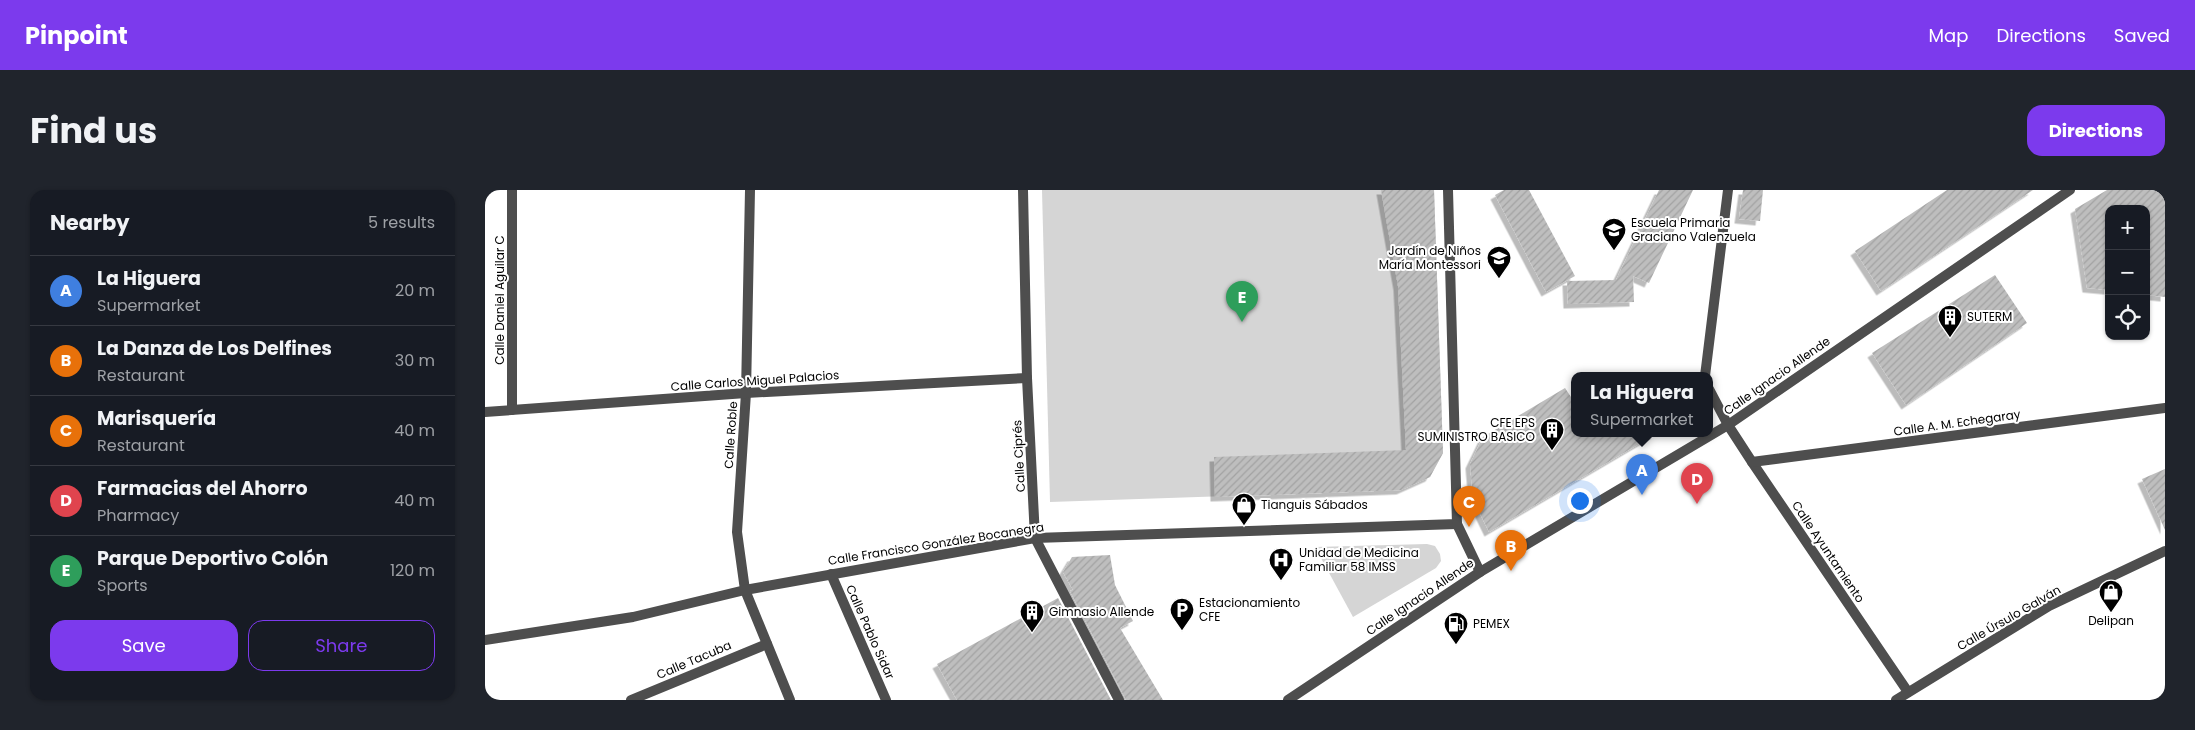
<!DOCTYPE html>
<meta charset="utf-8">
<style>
:root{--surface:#171b24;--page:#20242c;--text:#f1f3f6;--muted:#9ea1a6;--line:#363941;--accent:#7c3aed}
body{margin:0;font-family:Poppins,sans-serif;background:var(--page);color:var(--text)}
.controls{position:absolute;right:15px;top:15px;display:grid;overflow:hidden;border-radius:10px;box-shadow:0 1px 4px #0004}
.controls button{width:45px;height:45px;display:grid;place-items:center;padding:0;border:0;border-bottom:1px solid var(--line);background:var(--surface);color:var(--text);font:25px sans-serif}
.you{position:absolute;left:1094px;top:310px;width:18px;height:18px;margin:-12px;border:4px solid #fff;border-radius:50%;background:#1a73e8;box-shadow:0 0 0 8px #1a73e833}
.badge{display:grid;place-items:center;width:32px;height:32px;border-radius:50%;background:var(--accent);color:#fff;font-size:16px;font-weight:700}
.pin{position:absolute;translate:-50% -41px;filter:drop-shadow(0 1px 2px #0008)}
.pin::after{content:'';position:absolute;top:26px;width:18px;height:15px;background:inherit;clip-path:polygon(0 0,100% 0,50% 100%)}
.popup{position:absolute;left:1086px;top:182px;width:142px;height:65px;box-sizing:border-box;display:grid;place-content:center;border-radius:10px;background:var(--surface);filter:drop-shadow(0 1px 4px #0005);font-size:16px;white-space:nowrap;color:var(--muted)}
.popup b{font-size:19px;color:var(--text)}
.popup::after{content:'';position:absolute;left:50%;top:100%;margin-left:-10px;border:10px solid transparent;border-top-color:var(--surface)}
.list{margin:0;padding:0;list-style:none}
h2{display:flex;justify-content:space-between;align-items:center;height:65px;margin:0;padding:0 20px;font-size:21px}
h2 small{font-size:16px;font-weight:400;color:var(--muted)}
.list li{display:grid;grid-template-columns:32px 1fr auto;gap:15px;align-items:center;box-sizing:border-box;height:70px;padding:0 20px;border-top:1px solid var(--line)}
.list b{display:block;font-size:19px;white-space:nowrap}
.list p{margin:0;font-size:16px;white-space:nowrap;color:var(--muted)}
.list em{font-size:16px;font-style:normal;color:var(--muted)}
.actions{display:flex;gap:10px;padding:15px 20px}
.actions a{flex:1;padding:11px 0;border:1px solid var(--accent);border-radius:15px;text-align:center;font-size:18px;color:var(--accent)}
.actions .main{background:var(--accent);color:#fff}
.icon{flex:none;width:28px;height:28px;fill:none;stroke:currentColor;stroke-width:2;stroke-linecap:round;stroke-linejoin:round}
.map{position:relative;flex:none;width:1680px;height:510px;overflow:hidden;border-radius:15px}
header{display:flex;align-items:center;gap:30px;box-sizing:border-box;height:70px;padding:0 25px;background:var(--accent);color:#fff}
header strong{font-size:24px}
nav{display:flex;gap:28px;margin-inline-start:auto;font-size:18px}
.intro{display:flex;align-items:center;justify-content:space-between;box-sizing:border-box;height:120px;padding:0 30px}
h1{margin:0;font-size:35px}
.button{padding:12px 22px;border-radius:15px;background:var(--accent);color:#fff;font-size:18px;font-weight:700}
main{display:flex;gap:30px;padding:0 30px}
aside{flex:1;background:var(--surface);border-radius:15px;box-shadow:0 1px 4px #0004}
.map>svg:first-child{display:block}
.green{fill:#d5d5d5}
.building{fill:url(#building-hatch);filter:url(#shadow)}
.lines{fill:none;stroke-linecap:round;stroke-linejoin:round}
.pedestrian{stroke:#4e4e4e;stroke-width:10}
.minor{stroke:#4e4e4e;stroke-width:10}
.tertiary{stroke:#4e4e4e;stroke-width:10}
.labels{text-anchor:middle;stroke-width:4;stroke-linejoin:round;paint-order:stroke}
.poi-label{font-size:12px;fill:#000;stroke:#fff;text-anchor:start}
.street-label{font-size:12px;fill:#000;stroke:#fff}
</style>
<header>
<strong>Pinpoint</strong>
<nav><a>Map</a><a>Directions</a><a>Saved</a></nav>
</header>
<div class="intro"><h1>Find us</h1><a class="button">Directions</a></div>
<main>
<aside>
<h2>Nearby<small>5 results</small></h2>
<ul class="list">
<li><span class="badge" style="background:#3f7fe0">A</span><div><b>La Higuera</b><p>Supermarket</p></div><em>20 m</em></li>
<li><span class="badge" style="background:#e8710a">B</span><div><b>La Danza de Los Delfines</b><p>Restaurant</p></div><em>30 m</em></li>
<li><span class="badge" style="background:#e8710a">C</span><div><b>Marisquería</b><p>Restaurant</p></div><em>40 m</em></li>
<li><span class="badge" style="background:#e0444e">D</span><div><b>Farmacias del Ahorro</b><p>Pharmacy</p></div><em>40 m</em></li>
<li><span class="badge" style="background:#2e9e5b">E</span><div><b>Parque Deportivo Colón</b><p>Sports</p></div><em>120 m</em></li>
</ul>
<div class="actions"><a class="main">Save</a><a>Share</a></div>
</aside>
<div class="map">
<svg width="1680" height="510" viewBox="0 0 1680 510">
<defs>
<pattern id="building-hatch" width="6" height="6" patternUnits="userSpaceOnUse" patternTransform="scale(1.25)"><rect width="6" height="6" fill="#bebebe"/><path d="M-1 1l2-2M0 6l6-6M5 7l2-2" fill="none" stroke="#a2a2a2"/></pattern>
<filter id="shadow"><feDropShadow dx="-4.5" dy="4.5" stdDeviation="0" flood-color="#0004"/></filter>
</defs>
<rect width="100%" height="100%" fill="#fff"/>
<!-- green -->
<g class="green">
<polygon points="557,0 949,0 958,263 945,287 916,300 565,312"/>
<polygon points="942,354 950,356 955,364 956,371 951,378 868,427 830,357"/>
</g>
<!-- building -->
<g class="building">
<polygon points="896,0 949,0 958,263 945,287 916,300 730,307 729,267 921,260 913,96"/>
<polygon points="1019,0 1044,0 1090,86 1061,102 1010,5"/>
<polygon points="1174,0 1208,0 1164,93 1148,86 1149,112 1083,114 1082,91 1131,90"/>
<polygon points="1258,0 1278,0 1275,31 1254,29"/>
<polygon points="1462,0 1548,0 1396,101 1370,61"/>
<polygon points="1622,0 1680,0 1680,107 1661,105 1661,19 1624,19 1624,100 1602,98 1590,19"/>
<polygon points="1510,85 1542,133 1421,215 1387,163"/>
<polygon points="1080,198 1090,213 1090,244 1171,244 1004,342 988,309 985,274 998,247"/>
<polygon points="1680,279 1680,340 1657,289"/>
<polygon points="625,365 630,395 648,431 635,438 678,510 641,510 585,401 588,400 578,382 587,367"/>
<polygon points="573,408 626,510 472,510 452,474"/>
</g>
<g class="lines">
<!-- pedestrian -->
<polyline class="pedestrian" points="346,384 401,510"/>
<!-- minor -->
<g class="minor">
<polyline points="27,0 27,220"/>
<polyline points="265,0 261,203 252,342 260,400 305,510"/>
<polyline points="538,0 542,188 550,348 634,510"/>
<polyline points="1220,186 1243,0"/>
<polyline points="1224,199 1243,235 1267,272 1423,502"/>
<polyline points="0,222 261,203 542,188"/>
<polyline points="1267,272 1680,218"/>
<polyline points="0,450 148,427 260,400 550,348 972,334 963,0"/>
<polyline points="146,510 282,454"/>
<polyline points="803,510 995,382 1243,235 1585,0"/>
<polyline points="1411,510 1564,416 1680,361"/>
</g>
<!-- tertiary -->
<polyline class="tertiary" points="972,334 995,382"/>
</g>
<!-- icons -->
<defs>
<symbol id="school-pin" viewBox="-11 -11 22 30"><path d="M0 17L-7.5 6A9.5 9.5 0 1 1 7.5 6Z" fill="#000" stroke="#fff"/><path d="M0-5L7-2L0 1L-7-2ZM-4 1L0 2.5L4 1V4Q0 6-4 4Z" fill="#fff"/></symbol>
<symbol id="building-pin" viewBox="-11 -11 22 30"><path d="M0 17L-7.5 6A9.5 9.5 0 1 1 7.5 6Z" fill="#000" stroke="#fff"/><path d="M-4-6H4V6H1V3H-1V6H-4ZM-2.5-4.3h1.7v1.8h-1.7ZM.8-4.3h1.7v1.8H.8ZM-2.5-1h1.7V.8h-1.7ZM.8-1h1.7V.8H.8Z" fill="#fff"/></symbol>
<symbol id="shop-pin" viewBox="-11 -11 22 30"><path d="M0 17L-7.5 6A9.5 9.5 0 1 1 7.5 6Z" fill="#000" stroke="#fff"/><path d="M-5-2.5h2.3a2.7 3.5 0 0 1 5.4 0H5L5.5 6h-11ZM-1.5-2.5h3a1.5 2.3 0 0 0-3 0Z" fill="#fff"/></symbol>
<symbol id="hospital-pin" viewBox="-11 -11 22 30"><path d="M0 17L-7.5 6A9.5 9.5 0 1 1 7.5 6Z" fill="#000" stroke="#fff"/><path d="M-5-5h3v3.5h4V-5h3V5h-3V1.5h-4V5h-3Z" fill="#fff"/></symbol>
<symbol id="parking-pin" viewBox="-11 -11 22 30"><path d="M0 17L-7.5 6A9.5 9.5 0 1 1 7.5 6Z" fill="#000" stroke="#fff"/><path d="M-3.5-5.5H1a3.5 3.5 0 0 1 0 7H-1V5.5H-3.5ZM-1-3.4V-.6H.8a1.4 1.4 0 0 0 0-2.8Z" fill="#fff"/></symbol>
<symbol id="fuel-pin" viewBox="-11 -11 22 30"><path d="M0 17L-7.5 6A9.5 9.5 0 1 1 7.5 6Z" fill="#000" stroke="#fff"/><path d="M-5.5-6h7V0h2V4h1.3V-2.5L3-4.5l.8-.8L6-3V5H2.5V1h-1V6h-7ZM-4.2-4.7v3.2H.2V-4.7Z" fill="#fff"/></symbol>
</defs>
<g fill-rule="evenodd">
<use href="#school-pin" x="1115" y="26" width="28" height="38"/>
<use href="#school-pin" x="1000" y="54" width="28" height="38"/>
<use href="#building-pin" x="1451" y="113" width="28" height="38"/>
<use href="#building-pin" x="1053" y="226" width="28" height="38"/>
<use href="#shop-pin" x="745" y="301" width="28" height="38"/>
<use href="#hospital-pin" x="782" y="356" width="28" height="38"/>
<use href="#shop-pin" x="1612" y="388" width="28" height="38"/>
<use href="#parking-pin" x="683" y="406" width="28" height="38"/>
<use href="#building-pin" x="533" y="408" width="28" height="38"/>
<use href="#fuel-pin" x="957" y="420" width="28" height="38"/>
</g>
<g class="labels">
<!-- poi labels -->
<g class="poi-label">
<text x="1146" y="37">Escuela Primaria<tspan x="1146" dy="14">Graciano Valenzuela</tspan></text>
<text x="996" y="65" text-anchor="end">Jardín de Niños<tspan x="996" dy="14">María Montessori</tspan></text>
<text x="1482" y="131">SUTERM</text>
<text x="1050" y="237" text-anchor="end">CFE EPS<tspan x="1050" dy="14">SUMINISTRO BASICO</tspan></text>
<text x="776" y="319">Tianguis Sábados</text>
<text x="814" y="367">Unidad de Medicina<tspan x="814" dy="14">Familiar 58 IMSS</tspan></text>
<text x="714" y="417">Estacionamiento<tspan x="714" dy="14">CFE</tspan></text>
<text x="564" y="426">Gimnasio Allende</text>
<text x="1626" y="435" text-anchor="middle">Delipan</text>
<text x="988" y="438">PEMEX</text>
</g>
<!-- street labels -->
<g class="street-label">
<text transform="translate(15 110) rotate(-90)" y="4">Calle Daniel Aguilar C</text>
<text transform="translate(1292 186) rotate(-35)" y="4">Calle Ignacio Allende</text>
<text transform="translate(270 191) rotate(-4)" y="4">Calle Carlos Miguel Palacios</text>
<text transform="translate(1472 233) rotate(-8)" y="4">Calle A. M. Echegaray</text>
<text transform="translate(246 245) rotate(-86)" y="4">Calle Roble</text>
<text transform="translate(534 266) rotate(-93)" y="4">Calle Ciprés</text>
<text transform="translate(451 354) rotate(-9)" y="4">Calle Francisco González Bocanegra</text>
<text transform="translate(1343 362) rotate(56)" y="4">Calle Ayuntamiento</text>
<text transform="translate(935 407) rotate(-34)" y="4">Calle Ignacio Allende</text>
<text transform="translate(1524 428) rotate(-30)" y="4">Calle Úrsulo Galván</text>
<text transform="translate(385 442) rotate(66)" y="4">Calle Pablo Sidar</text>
<text transform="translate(209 470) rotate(-23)" y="4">Calle Tacuba</text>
</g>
</g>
</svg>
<div class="controls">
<button>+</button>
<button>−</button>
<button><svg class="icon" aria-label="locate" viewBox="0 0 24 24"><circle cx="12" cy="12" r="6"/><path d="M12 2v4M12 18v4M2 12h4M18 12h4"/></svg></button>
</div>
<div class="you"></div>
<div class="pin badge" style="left:1157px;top:305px;background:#3f7fe0">A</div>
<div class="popup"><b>La Higuera</b>Supermarket</div>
<div class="pin badge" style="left:1026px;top:381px;background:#e8710a">B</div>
<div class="pin badge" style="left:984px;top:337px;background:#e8710a">C</div>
<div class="pin badge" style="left:1212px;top:314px;background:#e0444e">D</div>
<div class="pin badge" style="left:757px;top:132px;background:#2e9e5b">E</div>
</div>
</main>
